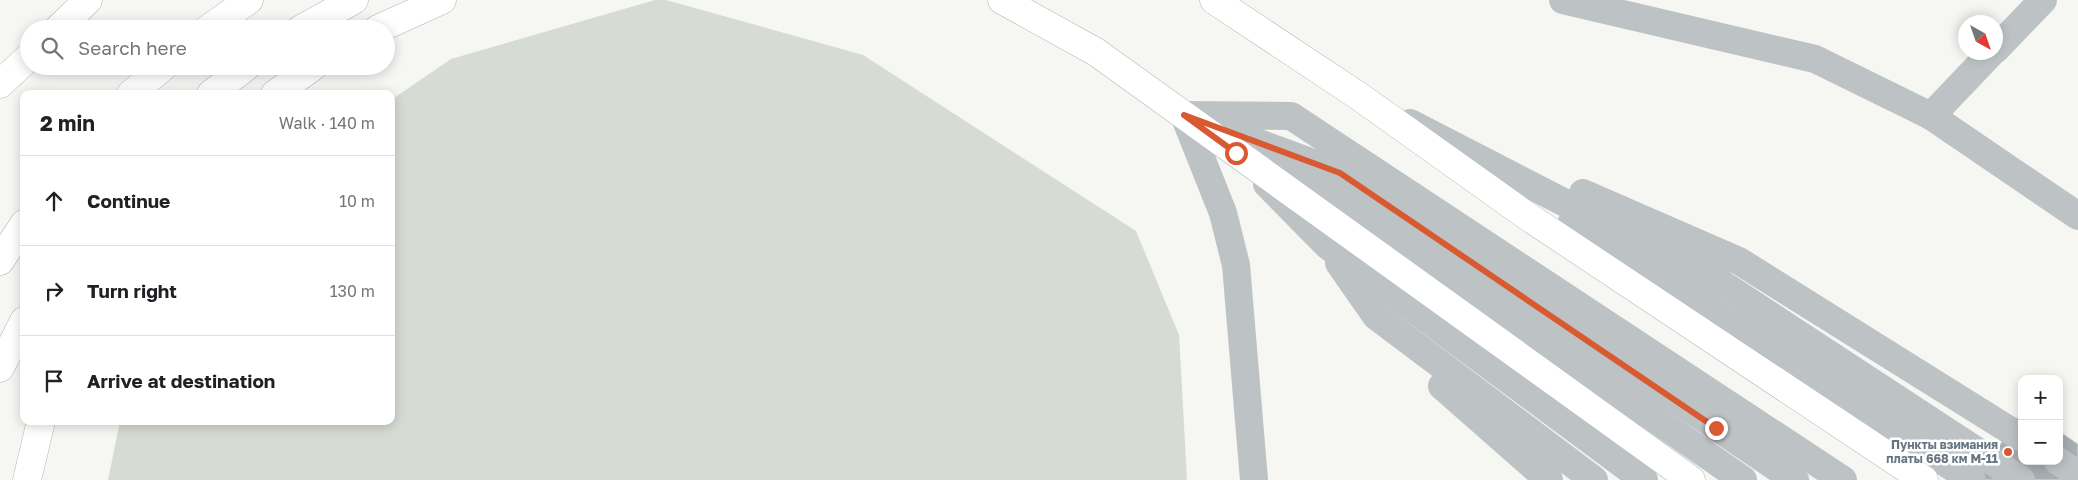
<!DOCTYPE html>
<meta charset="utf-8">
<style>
:root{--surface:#fff;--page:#f2f2f2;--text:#202124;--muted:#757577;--line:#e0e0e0}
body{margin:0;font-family:"Golos Text",sans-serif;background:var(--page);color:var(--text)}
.controls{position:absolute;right:15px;bottom:15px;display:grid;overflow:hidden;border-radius:10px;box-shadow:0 2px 12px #0003}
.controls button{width:45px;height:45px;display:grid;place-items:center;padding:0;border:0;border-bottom:1px solid var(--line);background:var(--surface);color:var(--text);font:25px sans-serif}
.compass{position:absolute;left:1958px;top:15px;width:45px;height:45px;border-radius:50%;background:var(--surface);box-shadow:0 2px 12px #0003;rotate:140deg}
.stop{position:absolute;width:15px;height:15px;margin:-11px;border:4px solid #d95930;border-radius:50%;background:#fff}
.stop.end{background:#d95930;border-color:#fff;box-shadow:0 1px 5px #0008}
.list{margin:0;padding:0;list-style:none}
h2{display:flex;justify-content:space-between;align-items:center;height:65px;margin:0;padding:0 20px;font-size:21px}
h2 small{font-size:16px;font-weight:400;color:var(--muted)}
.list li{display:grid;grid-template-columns:32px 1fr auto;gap:15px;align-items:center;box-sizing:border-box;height:90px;padding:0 20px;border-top:1px solid var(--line)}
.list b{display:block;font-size:19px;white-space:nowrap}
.list em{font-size:16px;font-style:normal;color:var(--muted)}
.icon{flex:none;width:28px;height:28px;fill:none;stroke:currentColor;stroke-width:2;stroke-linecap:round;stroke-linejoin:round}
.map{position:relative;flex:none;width:2078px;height:480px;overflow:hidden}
.search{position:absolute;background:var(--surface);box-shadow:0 2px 12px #0003;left:20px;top:20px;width:375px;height:55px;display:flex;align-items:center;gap:12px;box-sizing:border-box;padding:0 18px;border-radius:28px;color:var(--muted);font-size:19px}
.panel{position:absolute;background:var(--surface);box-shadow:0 2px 12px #0003;left:20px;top:90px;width:375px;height:335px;border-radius:10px}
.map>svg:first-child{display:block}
.green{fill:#d6dbd3}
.building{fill:#a7afb4;stroke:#d8d8d6}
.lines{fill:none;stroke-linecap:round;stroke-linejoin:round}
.major-casing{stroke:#b1b6ba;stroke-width:29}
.minor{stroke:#bdc2c5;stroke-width:28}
.major{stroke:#fff;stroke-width:28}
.route{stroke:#d95930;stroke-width:6}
.poi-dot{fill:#d95930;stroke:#fff;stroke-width:2}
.labels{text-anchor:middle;stroke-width:5;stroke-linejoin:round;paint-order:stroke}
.poi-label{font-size:12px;font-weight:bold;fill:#677683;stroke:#fff;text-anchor:end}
</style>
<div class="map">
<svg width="2078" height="480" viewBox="0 0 2078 480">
<rect width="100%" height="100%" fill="#f6f6f3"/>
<!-- green -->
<polygon class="green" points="655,0 666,0 863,55 1136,231 1179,335 1187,480 108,480 120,421 391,421 391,100 451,59"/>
<!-- building -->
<polygon class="building" points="2022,411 2022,461 2059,461 2059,431 2078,444 2078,480 1977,480"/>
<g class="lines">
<defs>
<g id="major">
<polyline points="1002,0 1096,52 1691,480"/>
<polyline points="1214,0 1360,97 1527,216 1924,480"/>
<polyline points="58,29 88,0"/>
<polyline points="208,29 249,0"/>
<polyline points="301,29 354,0"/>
<polyline points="378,29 442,0"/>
<polyline points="0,84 29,57"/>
<polyline points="131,94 164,66"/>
<polyline points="211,94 247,66"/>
<polyline points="275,94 314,66"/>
<polyline points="0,261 24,224"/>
<polyline points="0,368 24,321"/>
<polyline points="27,480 41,421"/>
</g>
</defs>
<!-- major casing -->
<use href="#major" class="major-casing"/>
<!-- minor -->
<g class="minor">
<polyline points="1563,0 1815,59 1931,116 2078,216"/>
<polyline points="1996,49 2043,0"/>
<polyline points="1184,115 1291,116 1843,480"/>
<polyline points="1184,115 1223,213 1236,265 1254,480"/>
<polyline points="1931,116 1992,52"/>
<polyline points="1202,122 1340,173 1795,480"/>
<polyline points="1410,123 1719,282 2021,480"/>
<polyline points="1267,167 1344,203 1743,480"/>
<polyline points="1267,184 1327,245 1644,480"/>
<polyline points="1583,193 1739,261 2022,438"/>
<polyline points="1571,224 1688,295 1972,480"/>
<polyline points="1339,263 1376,316 1594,480"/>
<polyline points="1442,386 1549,480"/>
<polyline points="2058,461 2078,475"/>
</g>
<!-- major -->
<use href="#major" class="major"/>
</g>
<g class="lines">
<!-- route -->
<polyline class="route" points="1236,153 1184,115 1340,173 1716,428"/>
</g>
<!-- markers -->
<circle class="poi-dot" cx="2008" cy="452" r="5"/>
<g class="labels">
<!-- poi labels -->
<g class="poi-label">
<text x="1998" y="449">Пункты взимания<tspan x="1998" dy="14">платы 668 км М-11</tspan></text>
</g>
</g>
</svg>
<div class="controls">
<button>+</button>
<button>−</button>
</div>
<svg class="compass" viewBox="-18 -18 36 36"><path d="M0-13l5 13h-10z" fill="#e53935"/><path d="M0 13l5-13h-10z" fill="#757577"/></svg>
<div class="stop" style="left:1236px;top:153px"></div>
<div class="stop end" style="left:1716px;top:428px"></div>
<div class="search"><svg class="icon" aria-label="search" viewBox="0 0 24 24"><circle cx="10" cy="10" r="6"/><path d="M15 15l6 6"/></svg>Search here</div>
<section class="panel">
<h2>2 min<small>Walk · 140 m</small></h2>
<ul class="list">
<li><svg class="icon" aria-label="ahead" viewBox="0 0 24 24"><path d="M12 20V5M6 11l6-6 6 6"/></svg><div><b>Continue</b></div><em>10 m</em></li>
<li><svg class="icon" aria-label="right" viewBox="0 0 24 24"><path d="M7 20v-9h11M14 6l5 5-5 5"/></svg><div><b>Turn right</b></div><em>130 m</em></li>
<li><svg class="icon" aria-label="arrive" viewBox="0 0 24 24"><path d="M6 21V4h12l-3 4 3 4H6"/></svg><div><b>Arrive at destination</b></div></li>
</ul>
</section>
</div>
